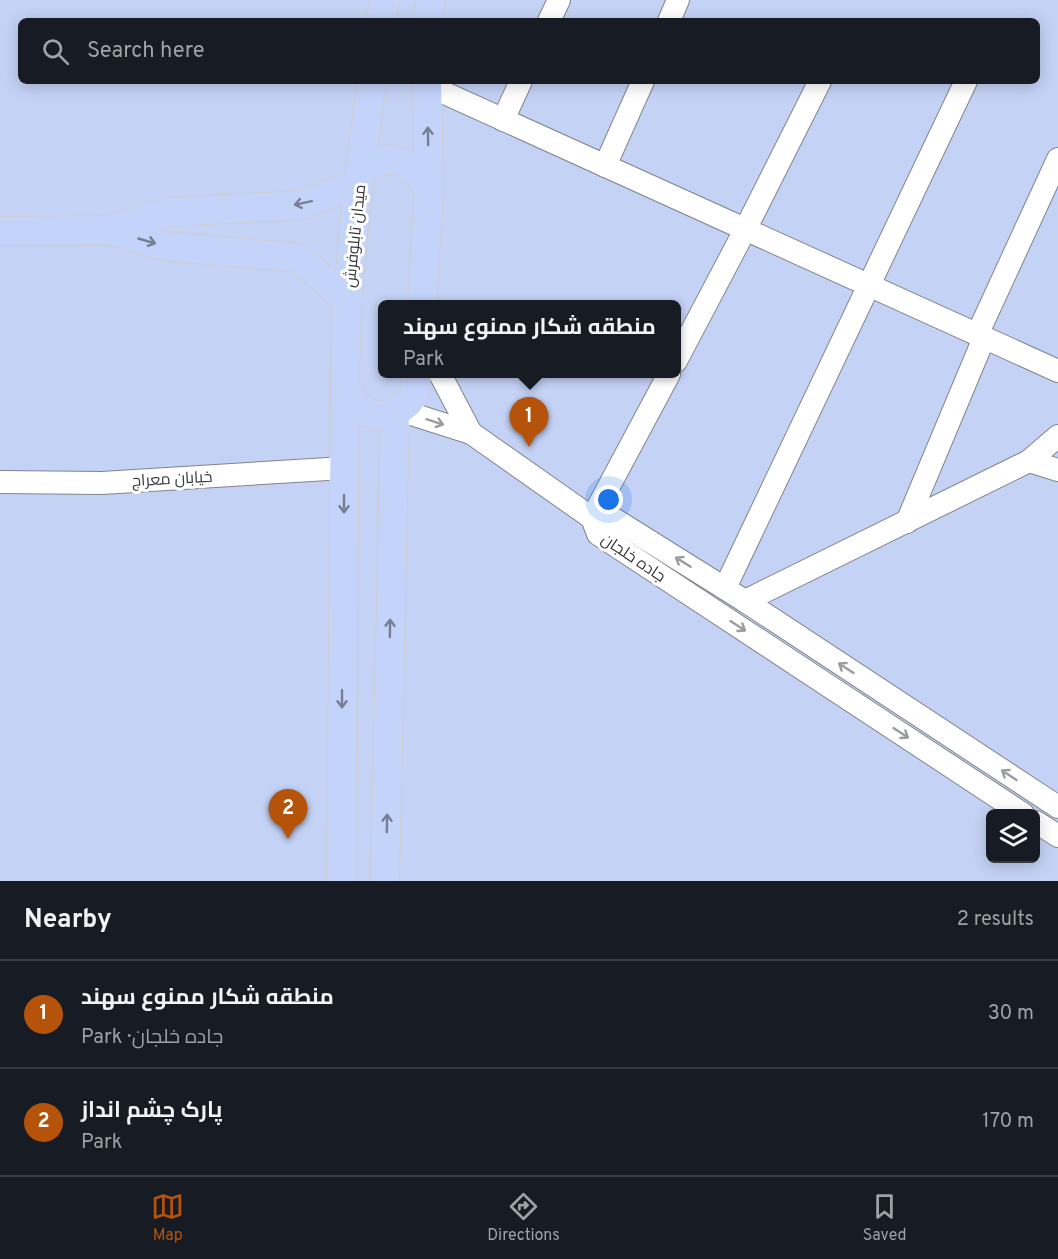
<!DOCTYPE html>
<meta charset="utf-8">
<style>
:root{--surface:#171b24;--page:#242831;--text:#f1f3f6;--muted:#9ea1a6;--line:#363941;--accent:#b45309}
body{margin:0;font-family:Overpass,Cairo,sans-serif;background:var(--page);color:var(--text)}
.controls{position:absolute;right:18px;bottom:18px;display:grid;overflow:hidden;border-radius:9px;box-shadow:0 3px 15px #0003}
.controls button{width:54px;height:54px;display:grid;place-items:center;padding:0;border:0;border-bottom:2px solid var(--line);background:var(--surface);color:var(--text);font:30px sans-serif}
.you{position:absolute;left:609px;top:500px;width:21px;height:21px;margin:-15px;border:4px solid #fff;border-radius:50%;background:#1a73e8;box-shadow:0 0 0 9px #1a73e833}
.badge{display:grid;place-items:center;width:39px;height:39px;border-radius:50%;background:var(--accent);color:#fff;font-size:20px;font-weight:700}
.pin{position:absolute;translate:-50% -50px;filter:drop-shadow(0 2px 3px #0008)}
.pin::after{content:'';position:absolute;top:32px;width:21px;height:18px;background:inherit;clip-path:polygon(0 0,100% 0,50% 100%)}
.popup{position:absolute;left:378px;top:300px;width:303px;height:78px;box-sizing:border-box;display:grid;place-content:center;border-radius:9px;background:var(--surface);filter:drop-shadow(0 2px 4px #0005);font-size:20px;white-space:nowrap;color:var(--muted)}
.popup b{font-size:22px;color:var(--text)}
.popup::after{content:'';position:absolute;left:50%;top:100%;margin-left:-12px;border:12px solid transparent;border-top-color:var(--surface)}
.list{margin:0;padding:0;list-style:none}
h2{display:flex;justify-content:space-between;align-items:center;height:78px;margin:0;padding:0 24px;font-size:26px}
h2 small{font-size:20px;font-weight:400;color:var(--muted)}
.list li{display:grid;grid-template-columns:39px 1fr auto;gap:18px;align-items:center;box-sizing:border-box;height:108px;padding:0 24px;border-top:2px solid var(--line)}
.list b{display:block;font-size:22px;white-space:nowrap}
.list p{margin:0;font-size:20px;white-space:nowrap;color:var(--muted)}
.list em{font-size:20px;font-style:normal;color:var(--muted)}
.icon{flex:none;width:33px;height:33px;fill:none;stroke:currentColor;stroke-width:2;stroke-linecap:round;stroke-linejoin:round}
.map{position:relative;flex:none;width:1058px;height:881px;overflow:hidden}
.search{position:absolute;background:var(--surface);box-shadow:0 3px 15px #0003;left:18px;right:18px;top:18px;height:66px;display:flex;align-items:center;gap:15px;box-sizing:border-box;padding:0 21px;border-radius:9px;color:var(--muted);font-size:22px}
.sheet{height:294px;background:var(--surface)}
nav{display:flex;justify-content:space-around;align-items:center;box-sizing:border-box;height:84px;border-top:2px solid var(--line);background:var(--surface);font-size:16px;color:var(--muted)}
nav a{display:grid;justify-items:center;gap:3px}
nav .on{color:var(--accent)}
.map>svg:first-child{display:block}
.green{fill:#c4d2f5;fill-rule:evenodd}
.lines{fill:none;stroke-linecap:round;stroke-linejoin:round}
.minor-casing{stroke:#82858d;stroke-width:24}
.major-casing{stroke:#cfcfd0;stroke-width:30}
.minor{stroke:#fff;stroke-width:22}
.major{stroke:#c4d3fa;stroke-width:28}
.oneway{stroke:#767e91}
.oneway2{stroke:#9b9c9d}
.labels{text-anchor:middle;stroke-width:6;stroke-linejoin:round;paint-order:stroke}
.street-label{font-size:16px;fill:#37383b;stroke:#fff}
</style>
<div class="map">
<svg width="1058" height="881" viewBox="0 0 1058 881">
<rect width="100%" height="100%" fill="#eef2fa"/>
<!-- green -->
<path class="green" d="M0 0H1058V881H0ZM21 21H1037V81H21ZM382 304H676V374H382ZM990 814H1036V858H990Z"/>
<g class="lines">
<defs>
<g id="minor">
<polyline points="549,21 559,0"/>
<polyline points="669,21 678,0"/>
<polyline points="427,85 1058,371"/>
<polyline points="503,120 521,81"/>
<polyline points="605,166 643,81"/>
<polyline points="977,335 1058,159"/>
<polyline points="676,361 745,230 820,81"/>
<polyline points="440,374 471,433"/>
<polyline points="399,410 471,433 592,518"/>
<polyline points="1029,461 1058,470"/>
<polyline points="0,482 102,483 344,468"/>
<polyline points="592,518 614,519 745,601 1058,807"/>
<polyline points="592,518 598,534 1023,814"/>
<polyline points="592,518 669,374"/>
<polyline points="907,522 984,338"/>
<polyline points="725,588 966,81"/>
<polyline points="745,601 1029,461 1058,436"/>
<polyline points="1036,822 1058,836"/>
</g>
<g id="major">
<polyline points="380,21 385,0"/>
<polyline points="427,21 431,0"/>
<polyline points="359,178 372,81"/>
<polyline points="0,231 109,230"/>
<polyline points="347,301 300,258 164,246 109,230 168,212 303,205 357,183"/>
<polyline points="422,304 429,191 427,81"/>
<path d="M416 374 415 393 408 403 395 413 379 416 363 411 353 400 345 383 347 301 359 178C385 146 412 160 429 191"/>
<polyline points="341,881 345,383"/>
<polyline points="385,881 395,413"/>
</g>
</defs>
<!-- minor casing -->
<use href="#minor" class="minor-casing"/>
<!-- major casing -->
<use href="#major" class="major-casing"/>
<!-- minor -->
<use href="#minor" class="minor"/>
<!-- major -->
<use href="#major" class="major"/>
</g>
<!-- one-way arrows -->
<defs><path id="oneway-shaft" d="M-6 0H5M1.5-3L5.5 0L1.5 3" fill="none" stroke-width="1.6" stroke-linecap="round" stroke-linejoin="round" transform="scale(1.5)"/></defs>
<g class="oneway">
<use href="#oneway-shaft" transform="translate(428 136) rotate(-91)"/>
<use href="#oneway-shaft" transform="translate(303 203) rotate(168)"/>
<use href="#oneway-shaft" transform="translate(147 241) rotate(16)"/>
<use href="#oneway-shaft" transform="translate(344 504) rotate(90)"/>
<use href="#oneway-shaft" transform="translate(390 628) rotate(-89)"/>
<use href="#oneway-shaft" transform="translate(342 699) rotate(90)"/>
<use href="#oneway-shaft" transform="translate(387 823) rotate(-89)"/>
</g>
<g class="oneway2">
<use href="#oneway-shaft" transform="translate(435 422) rotate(18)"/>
<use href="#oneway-shaft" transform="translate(683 562) rotate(-148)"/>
<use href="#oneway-shaft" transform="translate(738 626) rotate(33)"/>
<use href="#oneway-shaft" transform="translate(846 668) rotate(-147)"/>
<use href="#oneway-shaft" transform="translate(901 733) rotate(33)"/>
<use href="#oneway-shaft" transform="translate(1009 775) rotate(-147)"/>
</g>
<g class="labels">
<!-- street labels -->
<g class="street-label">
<text transform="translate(354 236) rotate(-84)" y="6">میدان تابلوفرش</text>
<text transform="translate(172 478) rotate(-3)" y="6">خیابان معراج</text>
<text transform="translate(634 557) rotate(34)" y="6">جاده خلجان</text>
</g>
</g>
</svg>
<div class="controls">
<button><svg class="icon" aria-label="layers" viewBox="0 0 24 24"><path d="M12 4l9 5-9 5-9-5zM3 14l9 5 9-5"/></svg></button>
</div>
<div class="you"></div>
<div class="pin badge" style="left:529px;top:447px">1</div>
<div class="popup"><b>منطقه شکار ممنوع سهند</b>Park</div>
<div class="pin badge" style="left:288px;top:839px">2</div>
<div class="search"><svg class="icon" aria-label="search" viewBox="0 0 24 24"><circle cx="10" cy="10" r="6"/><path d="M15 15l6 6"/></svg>Search here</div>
</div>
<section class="sheet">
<h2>Nearby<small>2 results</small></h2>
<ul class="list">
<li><span class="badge">1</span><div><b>منطقه شکار ممنوع سهند</b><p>Park · جاده خلجان</p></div><em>30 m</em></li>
<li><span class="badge">2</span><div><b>پارک چشم انداز</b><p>Park</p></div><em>170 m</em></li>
</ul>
</section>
<nav>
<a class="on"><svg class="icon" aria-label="map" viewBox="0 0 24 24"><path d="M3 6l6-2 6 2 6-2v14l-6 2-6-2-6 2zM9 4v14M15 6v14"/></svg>Map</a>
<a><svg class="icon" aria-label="directions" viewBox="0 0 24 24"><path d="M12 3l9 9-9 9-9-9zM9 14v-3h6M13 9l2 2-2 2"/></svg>Directions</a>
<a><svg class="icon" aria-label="saved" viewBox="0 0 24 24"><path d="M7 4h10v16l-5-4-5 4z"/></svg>Saved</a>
</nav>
